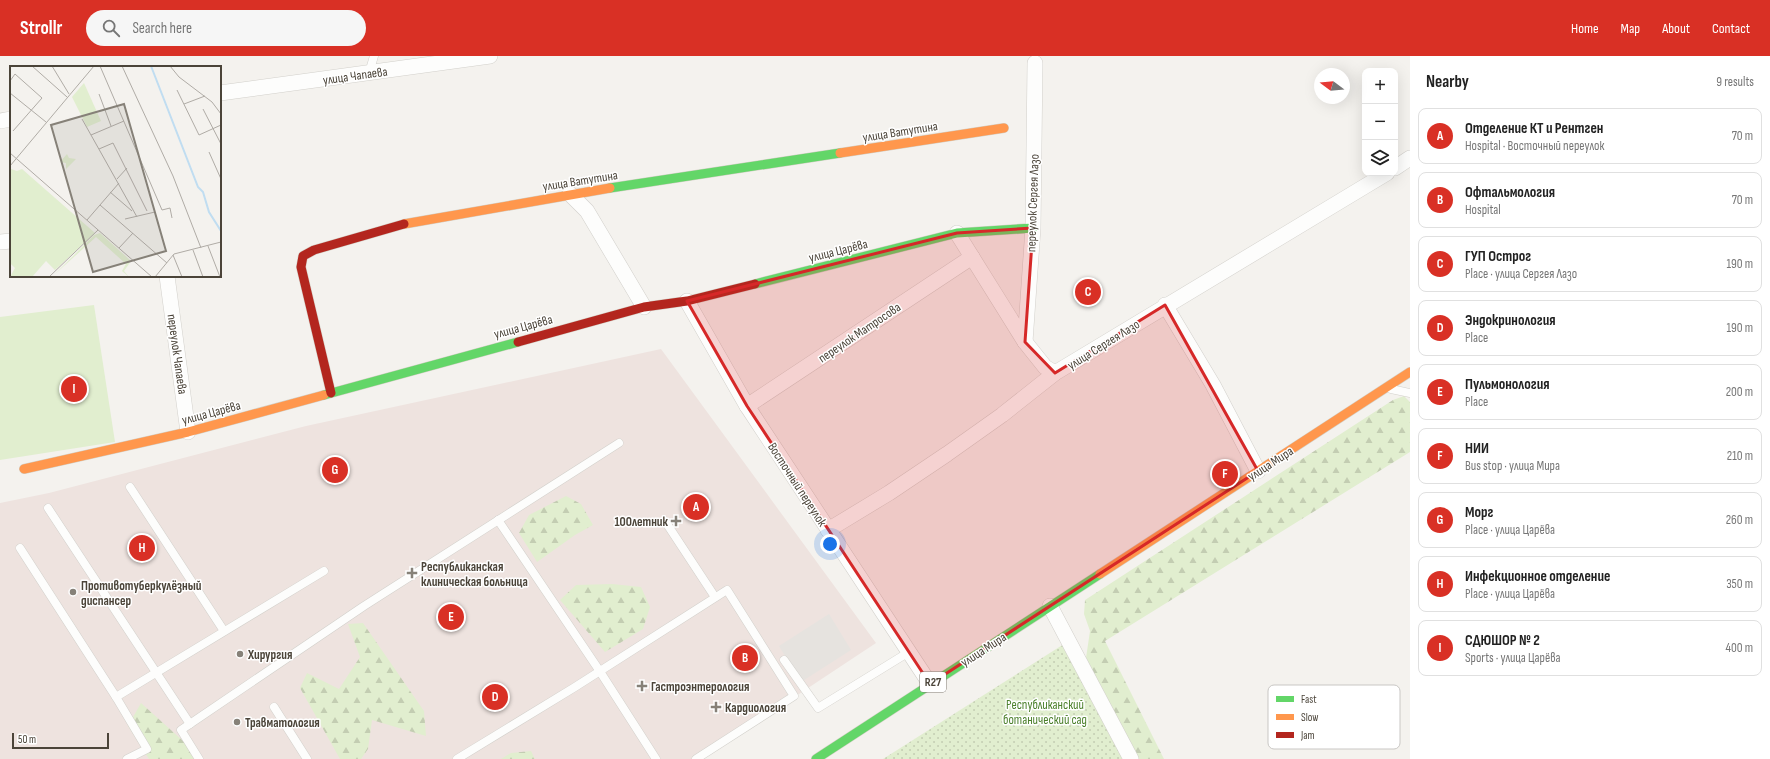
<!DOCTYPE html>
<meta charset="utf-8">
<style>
:root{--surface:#fff;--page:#f6f6f6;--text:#222;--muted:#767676;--line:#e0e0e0;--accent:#d93025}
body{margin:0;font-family:"Sofia Sans Condensed",sans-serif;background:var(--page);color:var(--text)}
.controls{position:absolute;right:12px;top:12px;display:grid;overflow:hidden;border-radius:8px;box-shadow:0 4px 16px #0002}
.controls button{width:36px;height:36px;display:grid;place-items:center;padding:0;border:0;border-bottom:1px solid var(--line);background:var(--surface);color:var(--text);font:20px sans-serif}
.compass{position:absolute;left:1314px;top:12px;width:36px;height:36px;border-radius:50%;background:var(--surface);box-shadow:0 4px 16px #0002;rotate:286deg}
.scale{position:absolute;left:12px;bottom:10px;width:97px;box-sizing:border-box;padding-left:4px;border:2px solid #4b4439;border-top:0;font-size:11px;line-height:14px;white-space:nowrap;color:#4b4439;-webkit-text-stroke:3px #fff;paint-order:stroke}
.you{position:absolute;left:830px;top:488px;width:14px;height:14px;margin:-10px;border:3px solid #fff;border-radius:50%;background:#1a73e8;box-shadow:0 0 0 6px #1a73e833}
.badge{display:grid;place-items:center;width:26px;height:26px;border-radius:50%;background:var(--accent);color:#fff;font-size:13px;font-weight:700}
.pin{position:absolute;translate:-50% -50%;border:2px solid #fff;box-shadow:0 1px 4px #0006}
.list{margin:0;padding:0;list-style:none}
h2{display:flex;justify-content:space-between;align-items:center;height:52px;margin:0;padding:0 16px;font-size:17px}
h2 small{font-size:13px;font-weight:400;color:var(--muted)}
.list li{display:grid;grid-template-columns:26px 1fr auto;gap:12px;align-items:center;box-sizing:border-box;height:56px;margin:0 8px 8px;padding:0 8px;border:1px solid var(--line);border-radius:8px}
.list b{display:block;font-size:15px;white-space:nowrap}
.list p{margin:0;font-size:13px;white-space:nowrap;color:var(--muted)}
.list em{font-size:13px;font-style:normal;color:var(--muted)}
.icon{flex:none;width:22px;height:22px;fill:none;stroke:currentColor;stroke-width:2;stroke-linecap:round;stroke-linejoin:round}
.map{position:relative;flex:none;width:1410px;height:703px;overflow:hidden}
header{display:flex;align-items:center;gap:24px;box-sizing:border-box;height:56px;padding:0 20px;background:var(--accent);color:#fff}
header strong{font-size:19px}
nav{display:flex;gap:22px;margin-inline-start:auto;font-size:14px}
.search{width:280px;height:36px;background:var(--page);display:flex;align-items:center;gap:10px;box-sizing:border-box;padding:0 14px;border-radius:22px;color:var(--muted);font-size:15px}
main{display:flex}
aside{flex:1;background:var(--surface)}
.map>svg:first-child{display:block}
.medical{fill:#eee3df}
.green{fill:#e1eecf}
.forest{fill:url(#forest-firs)}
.park{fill:url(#park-dots)}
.parking{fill:#e6e3df}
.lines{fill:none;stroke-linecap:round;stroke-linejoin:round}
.lane-casing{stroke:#d2d0cb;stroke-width:9}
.street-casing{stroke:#d2d0cb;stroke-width:16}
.fast-casing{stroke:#d3cfc5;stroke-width:10}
.slow-casing{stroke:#d3cfc5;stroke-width:10}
.jam-casing{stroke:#d3cfc5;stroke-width:10}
.lane{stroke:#fdfdfc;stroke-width:8}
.street{stroke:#fdfdfc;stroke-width:15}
.fast{stroke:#63d668;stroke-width:9}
.slow{stroke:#ff974d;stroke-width:9}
.jam{stroke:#b3261e;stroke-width:9}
.marked{fill:#d62828;fill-opacity:0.2;stroke:#d62828;stroke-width:3;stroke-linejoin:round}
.poi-dot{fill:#868178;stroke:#fff;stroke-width:1.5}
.labels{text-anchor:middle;stroke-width:3;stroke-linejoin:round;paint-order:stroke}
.shield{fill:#fff;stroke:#817c74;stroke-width:1}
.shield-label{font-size:12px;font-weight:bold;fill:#4b4439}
.street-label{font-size:13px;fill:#4b4439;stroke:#fff}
.poi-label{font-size:13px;font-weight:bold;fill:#4b4439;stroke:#fff;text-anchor:start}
.park-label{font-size:13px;fill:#4a7f2a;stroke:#fff}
.inset-river{fill:none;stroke:#c0ddf1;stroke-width:2}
.inset-road{fill:none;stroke:#b0aca6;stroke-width:1}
.view{fill:#868178;fill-opacity:0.15;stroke:#868178;stroke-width:2}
.inset-edge{fill:none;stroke:#4b4439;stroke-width:2}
.key{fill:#fff;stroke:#c9c7c4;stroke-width:1}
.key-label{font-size:11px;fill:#4b4439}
</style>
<header>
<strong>Strollr</strong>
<div class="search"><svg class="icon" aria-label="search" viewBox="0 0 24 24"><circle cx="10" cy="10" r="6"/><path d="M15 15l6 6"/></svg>Search here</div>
<nav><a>Home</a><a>Map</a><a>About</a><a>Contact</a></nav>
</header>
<main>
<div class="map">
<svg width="1410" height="703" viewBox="0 0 1410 703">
<defs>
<pattern id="forest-firs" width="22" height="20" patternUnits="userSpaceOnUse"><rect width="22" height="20" fill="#e1eecf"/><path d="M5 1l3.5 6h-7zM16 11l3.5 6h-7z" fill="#c3cdb2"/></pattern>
<pattern id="park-dots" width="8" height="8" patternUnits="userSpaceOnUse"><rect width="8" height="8" fill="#e1eecf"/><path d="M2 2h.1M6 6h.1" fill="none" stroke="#c3cdb2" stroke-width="1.8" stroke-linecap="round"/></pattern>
</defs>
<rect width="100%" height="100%" fill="#f4f2ee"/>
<!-- medical -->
<polygon class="medical" points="661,293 876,587 701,703 0,703 0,447 49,437 306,370"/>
<!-- green -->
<polygon class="green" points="94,249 115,386 0,404 0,261"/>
<!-- forest -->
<g class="forest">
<polygon points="1404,340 1410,346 1410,396 1105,585 1164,703 1139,703 1086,602 1090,575 1084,558 1085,544 1393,344"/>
<polygon points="566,440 581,448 593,469 575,479 537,506 519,477 529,459"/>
<polygon points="612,528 641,531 650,551 643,573 605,596 560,544 576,529"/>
<polygon points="363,567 424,655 426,680 372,664 368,693 361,703 340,703 300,632 307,617 339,633 360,601 348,568"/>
<polygon points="141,647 203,703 149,703 128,670"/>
<polygon points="531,695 535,703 501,703 511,697"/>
</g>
<!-- park -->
<polygon class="park" points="1064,588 1123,703 883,703"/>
<!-- parking -->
<polygon class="parking" points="829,558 851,594 801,626 779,590"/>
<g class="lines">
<defs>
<g id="lane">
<polyline points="369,17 374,0"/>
<polyline points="1391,333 1410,337"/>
<polyline points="130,431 224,575"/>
<polyline points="48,452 190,668"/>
<polyline points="498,464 599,614 656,703"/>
<polyline points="665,465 715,541"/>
<polyline points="20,492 116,641"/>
<polyline points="784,604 818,652 909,596"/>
<polyline points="274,651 307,703"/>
<polyline points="127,703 147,693 116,641 324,515"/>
<polyline points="199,703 181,674 364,550 619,387"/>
<polyline points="457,703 575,631 727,534 794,640 696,703"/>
</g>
<g id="street">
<polyline points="220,37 490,0"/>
<polyline points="0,65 11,63"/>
<polyline points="1395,112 1410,102"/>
<polyline points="570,138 587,155 644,251"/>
<polyline points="957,177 1025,286 1045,311 1055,317"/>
<polyline points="0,186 11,185"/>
<polyline points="167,220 188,376"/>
<polyline points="687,245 747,350 930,628"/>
<polyline points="1165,249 1213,329 1258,415"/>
<polyline points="1025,286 1033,172 1035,7"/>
<polyline points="747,350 972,201"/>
<polyline points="828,474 889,437 947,398 1002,359 1055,317 1387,117"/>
<polyline points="1050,550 1131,703"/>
</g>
<g id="fast">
<polyline points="610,132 840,97"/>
<polyline points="755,228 957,177 1033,172"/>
<polyline points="324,339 518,286"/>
<polyline points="816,703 1100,518"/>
</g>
<g id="slow">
<polyline points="840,97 1004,72"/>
<polyline points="404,168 610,132"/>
<polyline points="24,413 188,376 324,339"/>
<polyline points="1100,518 1410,316"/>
</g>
<g id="jam">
<polyline points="518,286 644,251 687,245 755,228"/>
<polyline points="331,337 301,211 303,200 314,194 404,168"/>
</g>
</defs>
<!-- lane casing -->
<use href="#lane" class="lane-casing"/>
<!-- street casing -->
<use href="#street" class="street-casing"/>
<!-- fast casing -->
<use href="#fast" class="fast-casing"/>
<!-- slow casing -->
<use href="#slow" class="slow-casing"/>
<!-- jam casing -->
<use href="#jam" class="jam-casing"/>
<!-- lane -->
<use href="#lane" class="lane"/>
<!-- street -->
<use href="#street" class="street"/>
<!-- fast -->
<use href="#fast" class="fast"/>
<!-- slow -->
<use href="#slow" class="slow"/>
<!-- jam -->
<use href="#jam" class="jam"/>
</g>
<!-- marked area -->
<path class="marked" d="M1033 172 1025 286 1055 317 1165 249 1258 415 930 628 747 350 687 245 957 177Z"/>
<!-- markers -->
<g class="poi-dot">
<path d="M674 459h4v4h4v4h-4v4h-4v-4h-4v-4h4z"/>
<path d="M410 511h4v4h4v4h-4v4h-4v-4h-4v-4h4z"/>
<circle cx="73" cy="536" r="4"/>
<circle cx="240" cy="598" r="4"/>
<path d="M640 624h4v4h4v4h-4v4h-4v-4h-4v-4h4z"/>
<path d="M714 645h4v4h4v4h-4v4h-4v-4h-4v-4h4z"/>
<circle cx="237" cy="666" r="4"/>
</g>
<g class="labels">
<!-- shield labels -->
<rect class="shield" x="920" y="616" width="26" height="20" rx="3"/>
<g class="shield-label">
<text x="933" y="630">R27</text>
</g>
<!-- street labels -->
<g class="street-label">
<text transform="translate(355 19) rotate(-8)" y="5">улица Чапаева</text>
<text transform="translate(900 75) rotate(-9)" y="5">улица Ватутина</text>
<text transform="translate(580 124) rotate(-9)" y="5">улица Ватутина</text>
<text transform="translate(1032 147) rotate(-88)" y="5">переулок Сергея Лазо</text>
<text transform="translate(838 194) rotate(-14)" y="5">улица Царёва</text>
<text transform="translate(523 270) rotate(-15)" y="5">улица Царёва</text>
<text transform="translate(859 276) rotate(-34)" y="5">переулок Матросова</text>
<text transform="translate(1103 288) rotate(-32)" y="5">улица Сергея Лазо</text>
<text transform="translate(178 298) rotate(82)" y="5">переулок Чапаева</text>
<text transform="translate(211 356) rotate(-15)" y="5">улица Царёва</text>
<text transform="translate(1270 407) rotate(-33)" y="5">улица Мира</text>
<text transform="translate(798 428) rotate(57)" y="5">Восточный переулок</text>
<text transform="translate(983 593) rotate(-33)" y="5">улица Мира</text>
</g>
<!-- poi labels -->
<g class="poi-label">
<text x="668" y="470" text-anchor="end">100летник</text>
<text x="421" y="515">Республиканская<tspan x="421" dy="15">клиническая больница</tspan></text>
<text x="81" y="534">Противотуберкулёзный<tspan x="81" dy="15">диспансер</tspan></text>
<text x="248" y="603">Хирургия</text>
<text x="651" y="635">Гастроэнтерология</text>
<text x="725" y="656">Кардиология</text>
<text x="245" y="671">Травматология</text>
</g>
<!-- park labels -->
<g class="park-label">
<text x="1045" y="653">Республиканский<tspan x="1045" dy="15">ботанический сад</tspan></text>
</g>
</g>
<!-- overview -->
<g transform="translate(10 10)">
<rect width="211" height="211" fill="#f4f2ee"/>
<path d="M74 17 91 55 77 61 62 31Z" fill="#e1eecf"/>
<path d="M57 88 59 92 66 93 56 103V97L50 96ZM90 167 121 195 114 205 119 211 112 205 116 198 86 171 44 209 84 169Z" fill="#e1eecf"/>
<path d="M1 103 7 105 12 103 85 167 45 204 36 195 22 211H0L5 202 0 197Z" fill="#e1eecf"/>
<path class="inset-river" d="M141 0 188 121 193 126 199 146 211 165"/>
<path class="inset-road" d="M22 0 57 31M42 0 59 28M90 0 152 144 160 142 162 152M112 0 163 110 191 182M160 0 169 11 202 36 211 48M0 15 5 8 32 32 3 65M167 24 189 69 211 59M0 27 36 56M89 28 101 60M174 38 195 30M193 43 211 78M72 53 127 151M81 69 114 55M89 83 103 77 137 145M199 86 211 113M0 87 142 211M0 100 84 0M107 113 117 102M100 126 122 145M90 139 157 197M115 153 145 146M77 154 109 117M198 180 210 211M109 182 123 167M183 184 193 211M163 189 172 211M39 211 88 164M145 211 164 188 211 176"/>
<path class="view" d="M114 38 156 185 83 206 41 59Z"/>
<rect width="211" height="211" class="inset-edge"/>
</g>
<!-- legend -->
<rect x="1268" y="629" width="132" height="64" rx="6" class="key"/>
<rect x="1276" y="640" width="18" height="6" fill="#63d668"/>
<rect x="1276" y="658" width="18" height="6" fill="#ff974d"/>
<rect x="1276" y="676" width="18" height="6" fill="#b3261e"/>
<g class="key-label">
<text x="1301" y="647">Fast</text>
<text x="1301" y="665">Slow</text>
<text x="1301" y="683">Jam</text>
</g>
</svg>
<div class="controls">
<button>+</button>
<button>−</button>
<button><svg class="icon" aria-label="layers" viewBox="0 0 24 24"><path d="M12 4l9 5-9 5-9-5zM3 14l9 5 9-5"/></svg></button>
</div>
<svg class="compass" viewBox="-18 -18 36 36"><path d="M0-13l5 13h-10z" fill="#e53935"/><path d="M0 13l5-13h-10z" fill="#767676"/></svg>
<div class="scale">50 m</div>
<div class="you"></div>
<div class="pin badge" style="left:696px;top:451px">A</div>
<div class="pin badge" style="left:745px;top:602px">B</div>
<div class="pin badge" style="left:1088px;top:236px">C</div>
<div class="pin badge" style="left:495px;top:641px">D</div>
<div class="pin badge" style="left:451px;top:561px">E</div>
<div class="pin badge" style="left:1225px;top:418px">F</div>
<div class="pin badge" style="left:335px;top:414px">G</div>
<div class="pin badge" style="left:142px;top:492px">H</div>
<div class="pin badge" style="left:74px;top:333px">I</div>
</div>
<aside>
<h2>Nearby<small>9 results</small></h2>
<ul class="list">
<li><span class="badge">A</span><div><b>Отделение КТ и Рентген</b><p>Hospital · Восточный переулок</p></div><em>70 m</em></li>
<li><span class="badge">B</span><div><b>Офтальмология</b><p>Hospital</p></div><em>70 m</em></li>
<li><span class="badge">C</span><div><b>ГУП Острог</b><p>Place · улица Сергея Лазо</p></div><em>190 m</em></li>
<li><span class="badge">D</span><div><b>Эндокринология</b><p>Place</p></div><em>190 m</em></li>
<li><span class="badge">E</span><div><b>Пульмонология</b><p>Place</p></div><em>200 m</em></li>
<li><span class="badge">F</span><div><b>НИИ</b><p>Bus stop · улица Мира</p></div><em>210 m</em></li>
<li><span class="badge">G</span><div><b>Морг</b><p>Place · улица Царёва</p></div><em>260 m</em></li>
<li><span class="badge">H</span><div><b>Инфекционное отделение</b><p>Place · улица Царёва</p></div><em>350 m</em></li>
<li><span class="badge">I</span><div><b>СДЮШОР № 2</b><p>Sports · улица Царёва</p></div><em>400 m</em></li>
</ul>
</aside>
</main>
